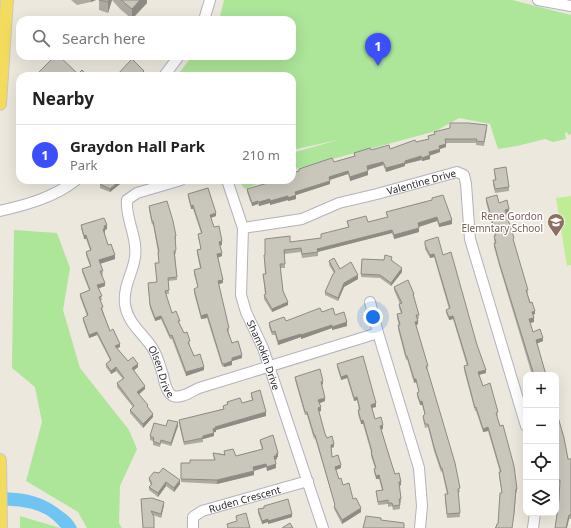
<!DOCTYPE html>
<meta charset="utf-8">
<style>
:root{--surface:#fff;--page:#f6f6f6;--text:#222;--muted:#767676;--line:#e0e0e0;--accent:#3b4ffd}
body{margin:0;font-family:"Noto Sans",sans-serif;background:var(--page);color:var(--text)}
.controls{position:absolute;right:12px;bottom:12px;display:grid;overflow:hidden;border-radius:8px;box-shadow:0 4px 16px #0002}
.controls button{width:36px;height:36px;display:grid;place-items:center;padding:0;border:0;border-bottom:1px solid var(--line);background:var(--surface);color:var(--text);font:20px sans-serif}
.you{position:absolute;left:373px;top:317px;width:14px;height:14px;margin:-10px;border:3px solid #fff;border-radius:50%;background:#1a73e8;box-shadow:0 0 0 6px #1a73e833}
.badge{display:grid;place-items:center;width:26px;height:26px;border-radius:50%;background:var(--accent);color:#fff;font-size:13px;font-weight:700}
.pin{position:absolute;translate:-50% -33px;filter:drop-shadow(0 1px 2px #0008)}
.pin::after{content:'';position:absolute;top:21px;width:14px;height:12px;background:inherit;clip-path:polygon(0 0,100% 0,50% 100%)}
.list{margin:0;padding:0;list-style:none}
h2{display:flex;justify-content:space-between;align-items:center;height:52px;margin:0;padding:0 16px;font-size:17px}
h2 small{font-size:13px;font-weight:400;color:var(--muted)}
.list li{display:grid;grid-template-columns:26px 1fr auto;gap:12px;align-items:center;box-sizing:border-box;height:60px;padding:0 16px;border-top:1px solid var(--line)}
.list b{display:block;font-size:15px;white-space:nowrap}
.list p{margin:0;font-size:13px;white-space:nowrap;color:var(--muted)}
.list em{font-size:13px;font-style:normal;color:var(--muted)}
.icon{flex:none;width:22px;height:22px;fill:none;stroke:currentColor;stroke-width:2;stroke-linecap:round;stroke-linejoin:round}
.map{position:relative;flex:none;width:571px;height:528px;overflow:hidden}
.search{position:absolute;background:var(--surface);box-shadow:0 4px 16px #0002;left:16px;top:16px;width:280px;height:44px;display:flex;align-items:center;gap:10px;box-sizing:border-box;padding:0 14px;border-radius:12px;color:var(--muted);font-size:15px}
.panel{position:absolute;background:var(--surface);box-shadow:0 4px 16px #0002;left:16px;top:72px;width:280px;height:112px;border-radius:12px}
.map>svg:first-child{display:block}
.green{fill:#ade599}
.pitch{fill:#c0ec95}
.water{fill:#6fc4f1}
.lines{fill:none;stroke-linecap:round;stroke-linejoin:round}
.minor-casing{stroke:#b1b2bf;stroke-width:12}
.major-casing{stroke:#c8c8c8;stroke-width:14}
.minor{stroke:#fff;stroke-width:10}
.major{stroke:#f3dc5d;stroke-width:12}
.wall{fill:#adaaa2}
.shaded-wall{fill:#8d8b84}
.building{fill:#c9c6bc;stroke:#8d8b84}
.labels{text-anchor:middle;stroke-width:3;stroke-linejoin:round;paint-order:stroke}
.street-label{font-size:10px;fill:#2b2b2b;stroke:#fff}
.education-label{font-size:10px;fill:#785e54;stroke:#fff;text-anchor:end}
</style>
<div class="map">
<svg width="571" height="528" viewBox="0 0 571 528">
<rect width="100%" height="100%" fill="#ede8dd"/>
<!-- green -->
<g class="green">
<polygon points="224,0 512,0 571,15 571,134 568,135 567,132 565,133 566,139 553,142 545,139 517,146 498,149 490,124 459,118 436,131 292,170 292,153 338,140 292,150 292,76 177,76 192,56 292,56 292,20 219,20"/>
<polygon points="238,180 267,180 245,189"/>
<polygon points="14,230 57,233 70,268 63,310 80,368 129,430 137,449 120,486 119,523 122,528 87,528 78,512 26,481 42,422 35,387 12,368"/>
<polygon points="20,516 60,528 20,528"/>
</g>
<!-- pitch -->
<polygon class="pitch" points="571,196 571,265 567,266 556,198"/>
<!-- water -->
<path class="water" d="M0 492C25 493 42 495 63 512 69 516 74 521 77 528H61C44 507 25 507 0 505Z"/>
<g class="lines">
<defs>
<g id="minor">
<polyline points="538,0 571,6"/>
<polyline points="204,20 210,0"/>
<polyline points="164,76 179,56"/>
<path id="s1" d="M181 180 137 193 127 200C125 219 138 237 135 257 133 273 123 286 125 304 127 323 144 334 153 349 158 357 160 366 163 375 164 381 167 393 173 396 182 399 192 391 199 388L378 333 419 468 422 506 420 528"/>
<path id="s2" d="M227 180 243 228 241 295 246 312 263 348 323 528"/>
<path d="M0 211C26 205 55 197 76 180"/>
<path id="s3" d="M243 228 302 219 339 203 377 194 457 172 464 175 466 184 470 239 526 426"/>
<polyline points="370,302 378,333"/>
<path id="s4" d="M193 528V517L202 511 308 481"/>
<polyline points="533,528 535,513"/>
</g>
<g id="major">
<polyline points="0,104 7,0"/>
<polyline points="0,460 1,528"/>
</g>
</defs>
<!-- minor casing -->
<use href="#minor" class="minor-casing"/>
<!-- major casing -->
<use href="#major" class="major-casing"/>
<!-- minor -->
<use href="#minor" class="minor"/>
<!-- major -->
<use href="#major" class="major"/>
</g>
<!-- wall -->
<g class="wall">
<polygon points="71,0 96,0 91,2 77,5"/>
<polygon points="99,0 112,0 108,13 99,10"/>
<polygon points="112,0 147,0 147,3 132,19 120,9"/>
<polygon points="487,129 484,146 476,145 476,143 446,143 446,147 440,149 440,152 430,155 430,159 422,161 421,160 405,164 405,166 386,172 383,165 368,170 368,175 350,181 348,174 330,180 330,184 296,195 296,199 288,201 288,200 270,205 270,203 259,206 258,204 252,206 247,192 247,189 292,180 299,171 299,169 334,162 354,156 354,153 371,150 390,149 416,142 428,139 428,136 434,134 434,132"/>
<polygon points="494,169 509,187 509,191 495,193 493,184 493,180 495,180"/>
<polygon points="125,180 110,192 100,188 100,184"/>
<polygon points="188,194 216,216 211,218 214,227 222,245 220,245 222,256 218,257 223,283 219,284 229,331 228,332 232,343 242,358 232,361 232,365 224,367 222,366 207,318 201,319 194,293 194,289 198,288 194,274 194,270 200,268 197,253 197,250 201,249 198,237 198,234 201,233 193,209 191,209 188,197"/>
<polygon points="432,198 452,224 439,227 437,221 419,227 419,232 394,239 392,233 318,252 318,256 302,258 301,252 284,254 285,268 280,268 283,291 288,305 272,312 264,299 264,295 265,295 263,274 265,274 264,255 265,255 290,242 321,238 348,227 347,221 368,222 387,217 386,212 432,200"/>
<polygon points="486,198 499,203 509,212 506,213 528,293 527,293 535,314 533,315 534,322 530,323 533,332 543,341 537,343 546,375 532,375 499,265 494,247 494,243 495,243 494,240 494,236 495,236 486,202"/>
<polygon points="149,206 176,236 176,240 175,240 176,254 175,254 177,280 168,281 169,294 166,294 172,313 180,324 184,333 190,344 189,345 194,356 204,370 186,376 172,339 170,339 161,319 155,321 150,308 148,283 157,282 155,263 159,263 158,255 158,252 153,224 152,225 149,210"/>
<polygon points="81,225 107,229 105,230 104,233 108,245 115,259 100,264 103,274 102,275 105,286 99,288 102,300 100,300 103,311 110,331 120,347 117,348 128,361 138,367 134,370 145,389 139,394 148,408 153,417 143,428 130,413 130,410 133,407 117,387 117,383 123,379 116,371 111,374 106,367 106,364 110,360 97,335 89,338 83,321 83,318 87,316 80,297 80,294 89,290 82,272 82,269 90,266 86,255 86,252 90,250 86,239 84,239 81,228"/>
<polygon points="425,241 443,255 477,345 486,373 479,375 483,386 498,415 497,416 517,489 517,492 516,493 514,517 496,527 498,524 502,493 499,476 500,472 488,431 483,432 476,411 475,411 464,370 464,366 467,366 453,319 449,320 446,313 446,310 449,309 434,257 430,258 425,249"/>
<polygon points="362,259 392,260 402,272 391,286 380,278 361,277"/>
<polygon points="329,261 340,269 358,279 344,287 338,301 325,295 325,292 334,273 329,265"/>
<polygon points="394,287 414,297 419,318 418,319 418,324 416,325 428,369 427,370 460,492 458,492 460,517 447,518 445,498 447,494 442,471 441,472 434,451 428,427 425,428 423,419 423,416 425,415 422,405 420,405 417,396 417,393 419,392 416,382 414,383 407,359 406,360 398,329 398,325 399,325 397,318 397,314 401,313 399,308 399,304 400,304 394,290"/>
<polygon points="322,312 335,315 347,326 332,330 332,328 301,339 301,337 278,345 275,335 272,335 269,327 269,323 286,321"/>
<polygon points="337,364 376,407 372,408 375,419 383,429 381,429 391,462 395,474 401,485 399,486 401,499 401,503 400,503 400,509 393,510 392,506 388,507 388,504 378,505 376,491 382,490 379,479 376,479 374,472 374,469 375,468 371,456 371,452 363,424 361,424 358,414 358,410 359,410 357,400 354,401 347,378 341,380 337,367"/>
<polygon points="295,377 323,384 322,385 325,401 319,403 321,411 319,411 325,434 334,447 331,448 332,457 341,468 336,470 339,479 361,512 342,524 334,509 334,506 335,505 315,438 314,439 307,415 305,415 295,380"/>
<polygon points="251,393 266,416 216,430 216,432 214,432 214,436 203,439 203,442 184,445 179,424 179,420 223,409 223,406 227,405 227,402 242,403 252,400 251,396"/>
<polygon points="556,410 568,459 571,462 571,519 569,519 568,522 559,500 560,483 558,483 556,459"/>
<polygon points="166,426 178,426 171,446 161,443 160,447 153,445 153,441 150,440 150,436"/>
<polygon points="260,440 278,457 277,457 277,459 275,460 276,468 267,471 266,467 254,471 254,475 217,484 181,482 181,463 190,463 214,460 213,453 224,454 224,451 236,456 262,449 260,443"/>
<polygon points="149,478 180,484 174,492 166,486 158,497 149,490 149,487 151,485 149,481"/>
<polygon points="141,499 164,505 161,518 153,515 154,528 143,528"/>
<polygon points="264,506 292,517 268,524 268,522 262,524 258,513 258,509 264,508"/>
</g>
<!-- shaded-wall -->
<g class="shaded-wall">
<polygon points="91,0 96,0 91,2"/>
<polygon points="109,0 112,0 108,13 108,2"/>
<polygon points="140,0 147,0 147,3 132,19 132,9"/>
<polygon points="144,71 144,76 139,76"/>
<polygon points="446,144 446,147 440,149 440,152 429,156 429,152 439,146"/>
<polygon points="430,155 430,159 422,161 422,158"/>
<polygon points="421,156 421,160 405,164 405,166 386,172 386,168 405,161"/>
<polygon points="383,162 383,165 367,170 367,166"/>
<polygon points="348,171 348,174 329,180 329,177"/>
<polygon points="368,171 368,175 350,181 350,177"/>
<polygon points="121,180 125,180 110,192 110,189"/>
<polygon points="330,181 330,184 296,195 296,199 288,201 288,198 295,192"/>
<polygon points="288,196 288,200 270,205 270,201"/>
<polygon points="270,199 270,203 259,206 259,202"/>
<polygon points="258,201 258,204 252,206 252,203"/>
<polygon points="193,205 193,209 191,209 191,206"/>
<polygon points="509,209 509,212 505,214 505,210"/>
<polygon points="216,213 216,216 210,218 210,215"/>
<polygon points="437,217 437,221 418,227 418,223"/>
<polygon points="452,220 452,224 439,227 439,224"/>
<polygon points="107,225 107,229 105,230 105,233 103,233 104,226"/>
<polygon points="419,228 419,232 394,239 394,235"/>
<polygon points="392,230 392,233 317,252 317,249"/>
<polygon points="86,235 86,239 84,239 84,236"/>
<polygon points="222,241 222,245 219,246 219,242"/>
<polygon points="222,253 222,256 217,258 217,254"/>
<polygon points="434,254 434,257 430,258 430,255"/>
<polygon points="115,255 115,259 99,264 99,260"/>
<polygon points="402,268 402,272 391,286 391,283"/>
<polygon points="358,275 358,279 344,287 338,301 338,298 344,283"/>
<polygon points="223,280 223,283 218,284 218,281"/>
<polygon points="105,283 105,286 97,289 97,285"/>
<polygon points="288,302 288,305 272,312 272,309"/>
<polygon points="535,311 535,314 532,315 532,312"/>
<polygon points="207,314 207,318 201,319 201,316"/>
<polygon points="161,316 161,319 155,321 155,318"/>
<polygon points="453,316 453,319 449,320 449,317"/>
<polygon points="534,318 534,322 529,323 529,319"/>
<polygon points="418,321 418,324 415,326 415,322"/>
<polygon points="347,322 347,326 332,330 332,327"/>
<polygon points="332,325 332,328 301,339 301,335"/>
<polygon points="97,332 97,335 89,338 89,335"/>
<polygon points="301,334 301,337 278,345 278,341"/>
<polygon points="543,338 543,341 536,344 536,340"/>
<polygon points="120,344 120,347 115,349 115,346"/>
<polygon points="242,355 242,358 232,361 232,365 224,367 224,364 232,358"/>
<polygon points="138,364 138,367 132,372 132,368"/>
<polygon points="116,367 116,371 111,374 111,371"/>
<polygon points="204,367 204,370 186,376 186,372"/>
<polygon points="486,370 486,373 478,375 478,372"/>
<polygon points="347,375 347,378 341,380 341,377"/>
<polygon points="414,379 416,379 416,382 414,383"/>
<polygon points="323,381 323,384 321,385 321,382"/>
<polygon points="145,386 145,389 137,396 137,392"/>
<polygon points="357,397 357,400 354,401 354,398"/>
<polygon points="325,398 325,401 318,404 318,400"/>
<polygon points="422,401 422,405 420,405 420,402"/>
<polygon points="376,403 376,407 371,408 371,405"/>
<polygon points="321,407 321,411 318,412 318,408"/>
<polygon points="266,412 266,416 216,430 216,432 213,432 213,429 215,427"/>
<polygon points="153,414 153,417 143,428 143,424"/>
<polygon points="363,420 363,424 361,424 361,421"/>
<polygon points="178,422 178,426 171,446 171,443"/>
<polygon points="383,425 383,429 380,430 380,426"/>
<polygon points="488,427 488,431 483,432 483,429"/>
<polygon points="214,433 214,436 203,439 203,436"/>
<polygon points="334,444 334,447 331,448 331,445"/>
<polygon points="278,453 278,457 277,457 277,459 274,460 274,456 276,454"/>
<polygon points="266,464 266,467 253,471 253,467"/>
<polygon points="276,464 276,468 267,471 267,467"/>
<polygon points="341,465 341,468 335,470 335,467"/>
<polygon points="254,471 254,475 217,484 217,480"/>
<polygon points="379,475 379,479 376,479 376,476"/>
<polygon points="180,480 180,484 174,492 174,488"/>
<polygon points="166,482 166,486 158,497 158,493"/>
<polygon points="399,482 401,482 401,485 399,486"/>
<polygon points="164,502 164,505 161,518 161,514"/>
<polygon points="361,508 361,512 342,524 342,520"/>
<polygon points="292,514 292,517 268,524 268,521"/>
<polygon points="569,515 569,519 567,528 566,528 568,519"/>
<polygon points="268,519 268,522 262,524 262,521"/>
</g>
<!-- building -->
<g class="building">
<polygon points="99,0 109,0 108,2"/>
<polygon points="121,0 140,0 132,9"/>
<polygon points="55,56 59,56 78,74 82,70 88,76 35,76"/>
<polygon points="132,59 144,71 139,76 116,76"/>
<polygon points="450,123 468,123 487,125 484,142 476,141 477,139 445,139 446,144 439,146 440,149 429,152 430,155 422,158 421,156 405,161 405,163 386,168 383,162 367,166 368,171 350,177 348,171 329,177 330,181 295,192 296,195 288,198 288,196 270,201 270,199 259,202 258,201 252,203 247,189 278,180 292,180 292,173 299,171 299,169 332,158 334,162 355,156 354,153 370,148 371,150 389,145 390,149 415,140 416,142 429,139 428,136 435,134 434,132 450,128"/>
<polygon points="506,167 509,187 495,189 493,180 496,180 494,169"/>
<polygon points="104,180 121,180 110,189 100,184"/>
<polygon points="208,188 216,213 210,215 214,227 219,226 222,241 219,242 222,253 217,254 223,280 218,281 229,328 227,329 232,343 238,341 242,355 232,358 232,361 224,364 222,363 207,314 201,316 194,289 198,287 194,270 201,268 197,250 201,249 198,234 202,233 193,205 191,206 188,194"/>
<polygon points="443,195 452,220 439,224 437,217 418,223 419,228 394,235 392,230 317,249 318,252 302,254 301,248 284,250 285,264 280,264 283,291 288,302 272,309 264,295 266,294 263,274 266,274 264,255 265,255 265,239 290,236 290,242 321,238 321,234 349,227 347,221 366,216 368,222 388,217 386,212 432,200 432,198"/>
<polygon points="497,195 499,203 507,200 509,209 505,210 514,238 513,239 528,290 526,290 530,303 532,302 535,311 532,312 534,318 529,319 533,332 540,329 543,338 536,340 546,375 534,375 499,262 494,243 496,243 494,236 496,235 486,198"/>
<polygon points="167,201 173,221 176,236 175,236 176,250 174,251 177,277 168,278 169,290 165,291 172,313 176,311 180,321 178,321 184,333 187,332 190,341 188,342 194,356 200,354 204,367 186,372 172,335 170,336 161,316 155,318 150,305 148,283 157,282 155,263 159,263 158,252 159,252 153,221 152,221 149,206"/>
<polygon points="104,218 107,225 104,226 105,229 103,229 108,245 111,244 115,255 99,260 103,271 100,271 105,283 97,285 102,296 99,297 103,307 101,308 110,331 113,329 120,344 115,346 128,361 133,357 138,364 132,368 145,386 137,392 148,405 147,406 153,414 143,424 130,410 134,406 117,383 124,378 116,367 111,371 106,364 111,360 97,332 89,335 83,318 88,315 80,294 90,290 82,269 91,266 86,252 91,250 86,235 84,236 81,225"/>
<polygon points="438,237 443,255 451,252 477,345 486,370 478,372 483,386 490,383 498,412 496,413 500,426 503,425 514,466 517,489 516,489 514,514 512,528 495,528 496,527 497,524 498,524 500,493 502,493 499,472 501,472 488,427 483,429 476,407 475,408 464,366 468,365 453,316 449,317 446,310 450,308 434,254 430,255 425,245 425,241"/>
<polygon points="385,255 392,257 391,260 402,268 391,283 380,275 361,274 362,259 384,260"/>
<polygon points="334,258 340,269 351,262 358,275 344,283 338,298 325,292 333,274 335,272 329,261"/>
<polygon points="408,280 414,294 413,294 419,315 416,315 418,321 415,322 428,366 426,366 429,375 455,463 460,488 458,489 460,513 447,514 445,494 448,494 442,468 441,468 434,447 428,424 425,424 423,416 425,414 422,401 420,402 417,393 419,392 416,379 414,379 407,356 406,356 398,325 400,325 397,314 402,313 399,304 402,303 394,287"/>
<polygon points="320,308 322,312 333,308 335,315 344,312 347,322 332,327 332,325 301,335 301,334 278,341 275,331 272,332 269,323 270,322 284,317 286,321"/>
<polygon points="363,356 376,403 371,405 375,419 381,417 383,425 380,426 391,462 395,474 399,473 401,482 399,482 401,499 399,499 400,505 393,506 392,503 388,503 388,500 378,502 376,491 383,490 379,475 376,476 374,469 376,468 371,452 372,452 363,420 361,421 358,410 360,410 357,397 354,398 347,375 341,377 337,364"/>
<polygon points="320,369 323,381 321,382 325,398 318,400 321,407 318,408 325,434 327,438 332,436 334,444 331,445 332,457 338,455 341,465 335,467 339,479 341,478 343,485 349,483 353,499 356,498 361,508 342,520 334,506 335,505 315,435 314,435 307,412 305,412 295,377"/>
<polygon points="260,390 266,412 215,427 216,428 213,429 214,433 203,436 203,438 184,442 179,420 224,409 223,406 228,404 227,402 240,398 242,403 253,400 251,393"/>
<polygon points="556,410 564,438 568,459 571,459 571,515 569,515 568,519 566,528 555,528 559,500 560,480 558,480 556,455"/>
<polygon points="168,420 178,422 171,443 161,440 160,444 153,441 154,438 150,436 154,423 166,426"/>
<polygon points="273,435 278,453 276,454 277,456 274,456 276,464 267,467 266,464 253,467 254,471 217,480 181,479 181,463 190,463 190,460 215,460 213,453 225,455 224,451 233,449 236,456 263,449 260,440"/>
<polygon points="163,468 180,480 174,488 166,482 158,493 149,487 152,484 149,478 154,472 159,473"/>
<polygon points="152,498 164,502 161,514 151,511 154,517 154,528 143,528 141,499"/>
<polygon points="288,499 292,514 268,521 268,519 262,521 258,509 264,508 264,506"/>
<polygon points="246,513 250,528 228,528 227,524 237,521 236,516"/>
<polygon points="366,516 381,518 381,520 404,523 404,528 363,528"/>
<polygon points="290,523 293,528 282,528"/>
</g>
<!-- icons -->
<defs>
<symbol id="school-pin" viewBox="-11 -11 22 30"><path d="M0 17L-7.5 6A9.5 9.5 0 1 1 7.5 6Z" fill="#8d6e63" stroke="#fff"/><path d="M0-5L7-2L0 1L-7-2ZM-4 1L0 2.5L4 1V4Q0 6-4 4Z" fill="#fff"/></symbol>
</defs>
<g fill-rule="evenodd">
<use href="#school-pin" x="546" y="212" width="20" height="27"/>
</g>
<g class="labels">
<!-- street labels -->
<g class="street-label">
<text dy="4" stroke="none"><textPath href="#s3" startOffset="185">Valentine Drive</textPath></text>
<text dy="4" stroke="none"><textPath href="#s2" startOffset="182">Shamokin Drive</textPath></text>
<text dy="4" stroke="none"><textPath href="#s1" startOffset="242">Olsen Drive</textPath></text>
<text dy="4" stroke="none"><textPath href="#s4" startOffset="66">Ruden Crescent</textPath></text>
</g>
<!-- education labels -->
<g class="education-label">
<text x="543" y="220">Rene Gordon<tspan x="543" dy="12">Elemntary School</tspan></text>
</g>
</g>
</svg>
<div class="controls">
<button>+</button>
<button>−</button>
<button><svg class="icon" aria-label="locate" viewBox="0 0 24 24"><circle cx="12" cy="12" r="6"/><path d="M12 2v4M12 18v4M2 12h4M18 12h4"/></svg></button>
<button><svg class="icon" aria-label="layers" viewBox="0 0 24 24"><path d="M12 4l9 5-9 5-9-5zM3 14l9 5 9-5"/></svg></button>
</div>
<div class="you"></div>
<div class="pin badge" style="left:378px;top:66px">1</div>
<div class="search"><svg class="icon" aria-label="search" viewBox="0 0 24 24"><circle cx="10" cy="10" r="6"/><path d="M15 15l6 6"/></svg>Search here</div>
<section class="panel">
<h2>Nearby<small></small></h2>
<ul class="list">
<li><span class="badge">1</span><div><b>Graydon Hall Park</b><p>Park</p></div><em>210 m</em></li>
</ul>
</section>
</div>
